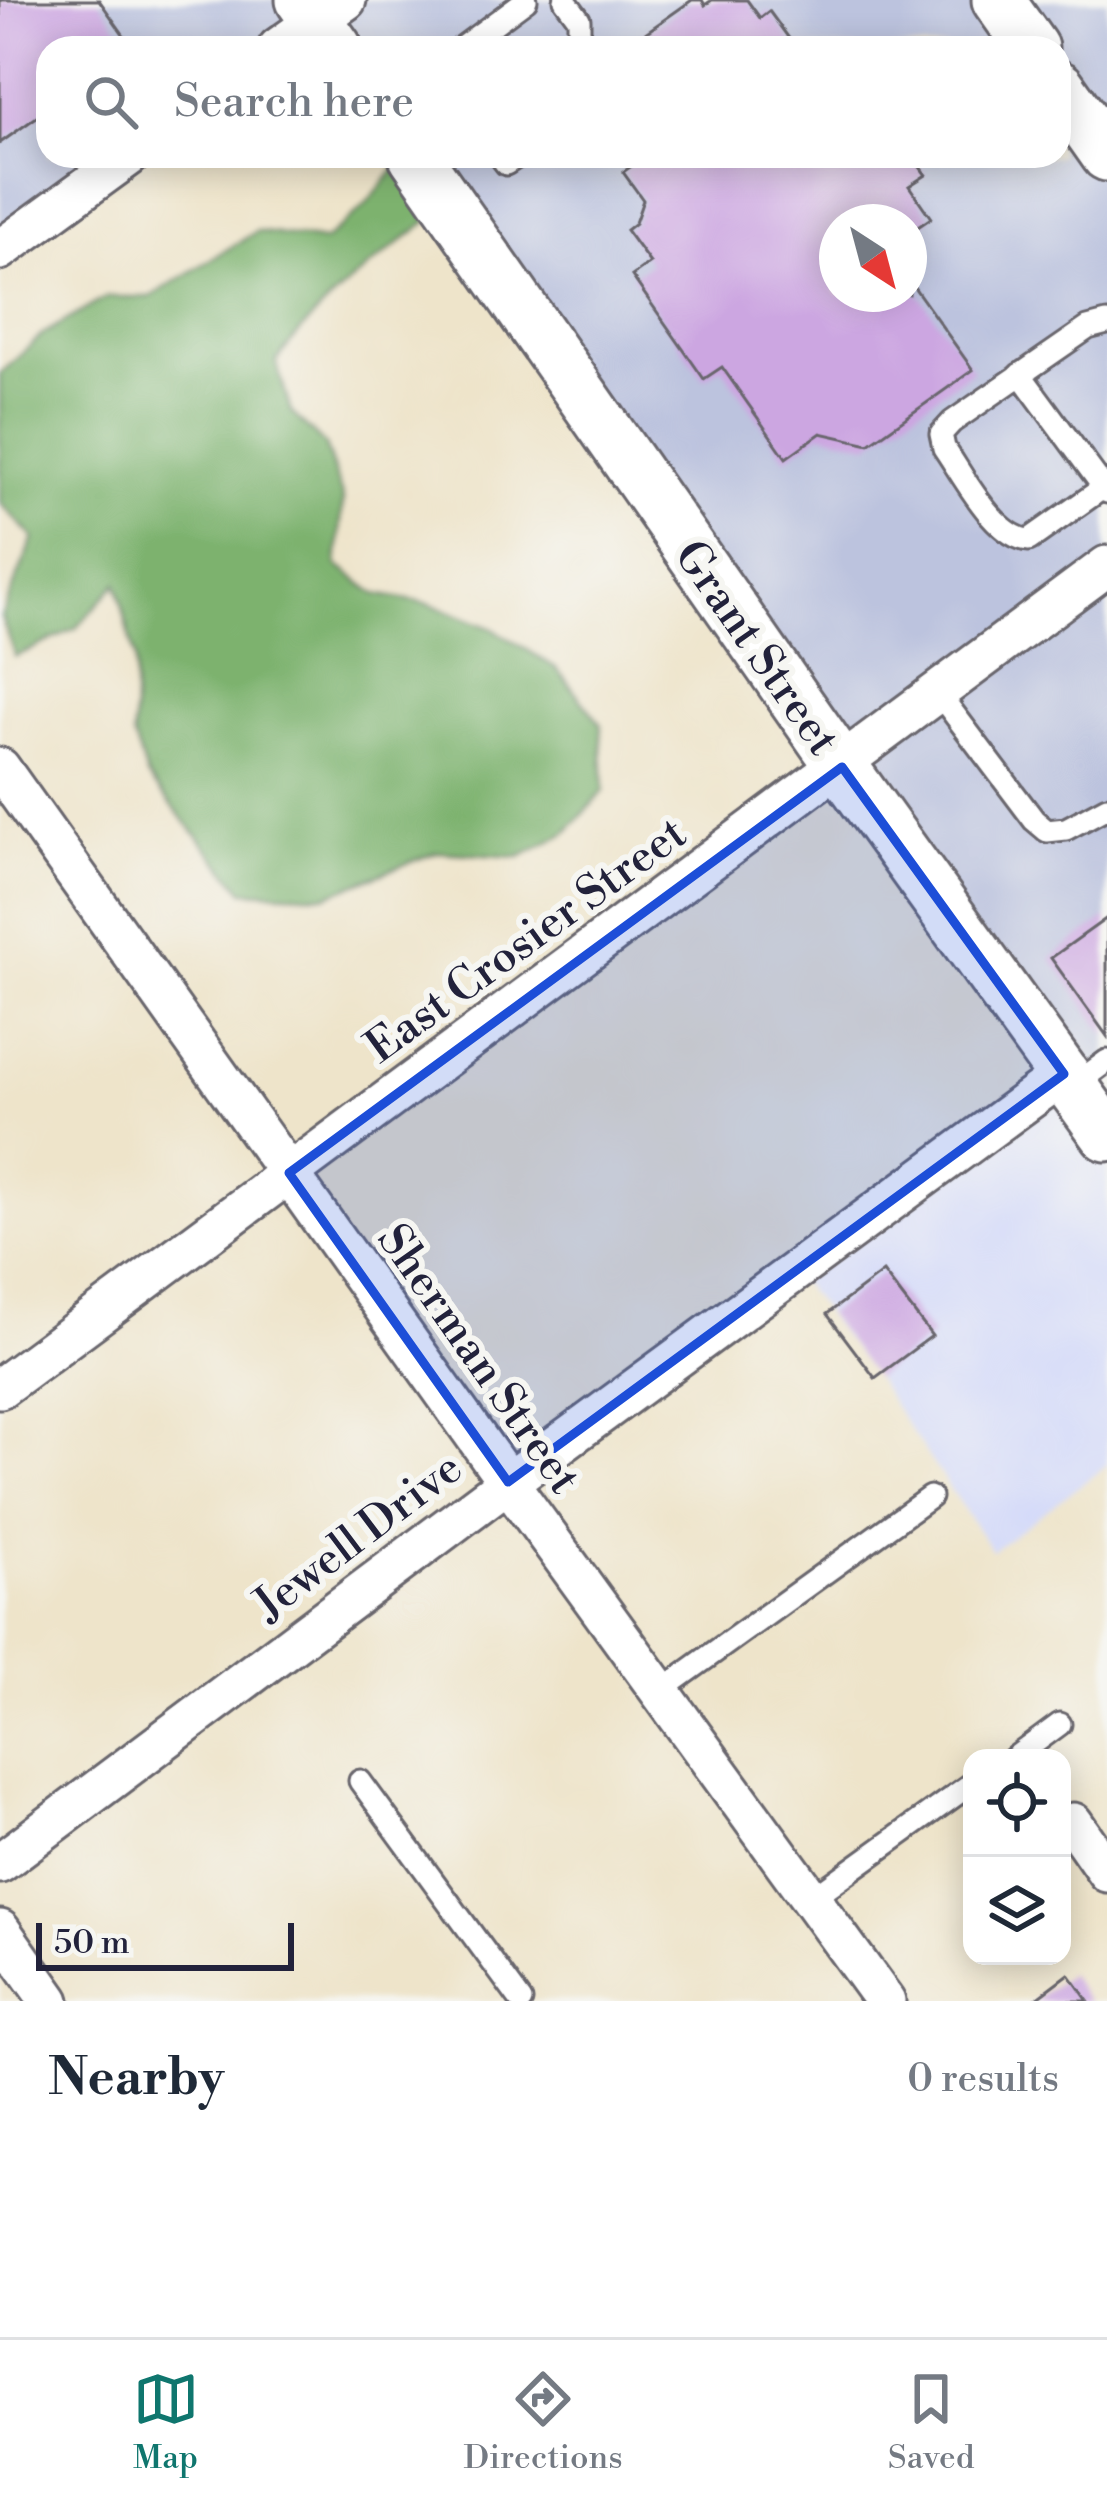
<!DOCTYPE html>
<style>
:root{--surface:#fff;--page:#f2f2f3;--text:#1f2937;--muted:#747a83;--line:#e0e1e3;--accent:#0f766e}
body{margin:0;font-family:"Libre Bodoni",serif;background:var(--page);color:var(--text)}
.controls{position:absolute;right:36px;bottom:36px;display:grid;overflow:hidden;border-radius:24px;box-shadow:0 6px 30px #0003}
.controls button{width:108px;height:108px;display:grid;place-items:center;padding:0;border:0;border-bottom:3px solid var(--line);background:var(--surface);color:var(--text);font:60px sans-serif}
.compass{position:absolute;left:819px;top:204px;width:108px;height:108px;border-radius:50%;background:var(--surface);box-shadow:0 6px 30px #0003;rotate:144deg}
.scale{position:absolute;left:36px;bottom:30px;width:258px;box-sizing:border-box;padding-left:12px;border:6px solid #22223b;border-top:0;font-size:33px;line-height:42px;white-space:nowrap;color:#22223b;-webkit-text-stroke:9px #f6f6f2;paint-order:stroke}
.list{margin:0;padding:0;list-style:none}
h2{display:flex;justify-content:space-between;align-items:center;height:156px;margin:0;padding:0 48px;font-size:51px}
h2 small{font-size:39px;font-weight:400;color:var(--muted)}
.icon{flex:none;width:66px;height:66px;fill:none;stroke:currentColor;stroke-width:2;stroke-linecap:round;stroke-linejoin:round}
.map{position:relative;flex:none;width:1107px;height:2001px;overflow:hidden}
.search{position:absolute;background:var(--surface);box-shadow:0 6px 30px #0003;left:36px;right:36px;top:36px;height:132px;display:flex;align-items:center;gap:30px;box-sizing:border-box;padding:0 42px;border-radius:36px;color:var(--muted);font-size:45px}
.sheet{height:336px;background:var(--surface)}
nav{display:flex;justify-content:space-around;align-items:center;box-sizing:border-box;height:168px;border-top:3px solid var(--line);background:var(--surface);font-size:33px;color:var(--muted)}
nav a{display:grid;justify-items:center;gap:6px}
nav .on{color:var(--accent)}
.map>svg:first-child{display:block}
.built{fill:#d3d9f9}
.industrial{fill:#bcc3de;fill-rule:evenodd}
.forest{fill:#7db26e;stroke:#506a54;stroke-width:3}
.building{fill:#cca6e1}
.lines{fill:none;stroke-linecap:round;stroke-linejoin:round}
.service-casing{stroke:#69666d;stroke-width:27}
.minor-casing{stroke:#69666d;stroke-width:45}
.tertiary-casing{stroke:#69666d;stroke-width:57}
.service{stroke:#fff;stroke-width:21}
.minor{stroke:#fff;stroke-width:39}
.tertiary{stroke:#fff;stroke-width:51}
.marked{fill:#1d4ed8;fill-opacity:0.2;stroke:#1d4ed8;stroke-width:9;stroke-linejoin:round}
.labels{text-anchor:middle;stroke-width:12;stroke-linejoin:round;paint-order:stroke}
.street-label{font-size:45px;fill:#22223b;stroke:#f6f6f2}
</style>
<div class="map">
<svg width="1107" height="2001" viewBox="0 0 1107 2001">
<rect width="100%" height="100%" fill="#f6f6f2"/>
<filter id="ink" filterUnits="userSpaceOnUse"><feTurbulence type="fractalNoise" baseFrequency=".00833" numOctaves="2"/><feDisplacementMap in="SourceGraphic" scale="24" xChannelSelector="R" yChannelSelector="G"/><feConvolveMatrix kernelMatrix="1 2 1 2 8 2 1 2 1" color-interpolation-filters="sRGB"/></filter>
<filter id="wash" filterUnits="userSpaceOnUse"><feTurbulence type="fractalNoise" baseFrequency=".004" numOctaves="4" result="noise"/><feDisplacementMap in="SourceGraphic" scale="48" xChannelSelector="R" yChannelSelector="G"/><feGaussianBlur stdDeviation="2.7" result="paint"/><feColorMatrix in="noise" values="0 0 0 0 0 0 0 0 0 0 0 0 0 0 0 0 0 1.4 0 .05"/><feComposite in="paint" operator="in"/></filter>
<g filter="url(#wash)">
<rect width="100%" height="100%" fill="#eee4ca"/>
<!-- built -->
<polygon class="built" points="1064,1078 1107,1139 1107,1465 992,1551 875,1378 796,1276"/>
<!-- industrial -->
<g class="industrial">
<path d="M0 0H1107V566L842 767 415 156H1059V48H48V156H130L0 250ZM837 222H909V294H837Z"/>
<polygon points="1107,576 1107,1126 850,769"/>
</g>
<!-- forest -->
<path class="forest" d="M396 168 428 221C372 264 317 304 276 362L291 412 325 445 343 499 337 565 376 594 430 604 494 629 556 668 601 724 604 791 566 833 520 857 436 852 327 895 244 891 147 776 133 736 135 659 117 583 75 629 15 657 1 617 34 538 0 503V374L43 334 107 297H150L257 231 324 241 365 206Z"/>
<g id="blocks">
<!-- building -->
<g class="building">
<polygon points="0,0 99,0 133,48 48,48 48,109 0,143"/>
<polygon points="692,0 702,0 705,5 712,0 747,0 760,18 769,11 796,48 624,48"/>
<polygon points="646,156 912,156 926,175 909,186 931,218 909,233 909,222 837,222 837,294 909,294 909,280 973,370 869,444 821,433 786,458 722,367 704,379 632,276 650,263 626,230 635,223 643,200 623,172"/>
<polygon points="1107,918 1107,1036 1051,958"/>
<polygon points="883,1272 932,1336 875,1378 827,1314"/>
<polygon points="1069,1974 1088,2001 1033,2001"/>
</g>
</g>
</g>
<g filter="url(#ink)">
<use href="#blocks" fill-opacity="0" stroke="#69666d" stroke-width="3"/>
<g class="lines">
<defs>
<g id="service">
<polyline points="565,0 579,19 579,48"/>
<polyline points="461,48 526,0"/>
<polyline points="500,156 506,164 518,156"/>
<path d="M1107 323 1088 328 952 422 941 434 944 448C963 475 995 538 1029 540L1107 485"/>
<polyline points="1020,374 1107,492"/>
<polyline points="939,694 1034,820 1047,831 1066,829 1107,807"/>
<polyline points="1073,1086 1107,1061"/>
<polyline points="662,1690 930,1497"/>
<polyline points="1014,1758 1060,1724"/>
<polyline points="360,1781 521,2001"/>
<polyline points="811,1899 972,1783"/>
</g>
<g id="minor">
<polyline points="278,48 346,0"/>
<polyline points="0,250 129,156"/>
<polyline points="0,768 508,1482 885,2001"/>
<polyline points="0,1388 1107,566"/>
<polyline points="1073,1823 1107,1872"/>
<polyline points="0,1863 508,1482 1064,1074"/>
<polyline points="0,1930 50,2001"/>
</g>
<g id="tertiary">
<polyline points="302,0 336,48"/>
<polyline points="998,0 1032,48"/>
<polyline points="1059,87 1107,155"/>
<polyline points="415,156 842,767 1107,1135"/>
</g>
</defs>
<!-- service casing -->
<use href="#service" class="service-casing"/>
<!-- minor casing -->
<use href="#minor" class="minor-casing"/>
<!-- tertiary casing -->
<use href="#tertiary" class="tertiary-casing"/>
<!-- service -->
<use href="#service" class="service"/>
<!-- minor -->
<use href="#minor" class="minor"/>
<!-- tertiary -->
<use href="#tertiary" class="tertiary"/>
</g>
</g>
<!-- marked area -->
<path class="marked" d="M842 767 1064 1074 508 1482 289 1173Z"/>
<g class="labels">
<!-- street labels -->
<g class="street-label">
<text transform="translate(758 647) rotate(55)" y="16">Grant Street</text>
<text transform="translate(525 939) rotate(-36)" y="16">East Crosier Street</text>
<text transform="translate(480 1358) rotate(55)" y="16">Sherman Street</text>
<text transform="translate(357 1535) rotate(-37)" y="16">Jewell Drive</text>
</g>
</g>
</svg>
<div class="controls">
<button><svg class="icon" aria-label="locate" viewBox="0 0 24 24"><circle cx="12" cy="12" r="6"/><path d="M12 2v4M12 18v4M2 12h4M18 12h4"/></svg></button>
<button><svg class="icon" aria-label="layers" viewBox="0 0 24 24"><path d="M12 4l9 5-9 5-9-5zM3 14l9 5 9-5"/></svg></button>
</div>
<svg class="compass" viewBox="-18 -18 36 36"><path d="M0-13l5 13h-10z" fill="#e53935"/><path d="M0 13l5-13h-10z" fill="#747a83"/></svg>
<div class="scale">50 m</div>
<div class="search"><svg class="icon" aria-label="search" viewBox="0 0 24 24"><circle cx="10" cy="10" r="6"/><path d="M15 15l6 6"/></svg>Search here</div>
</div>
<section class="sheet">
<h2>Nearby<small>0 results</small></h2>
<ul class="list">
</ul>
</section>
<nav>
<a class="on"><svg class="icon" aria-label="map" viewBox="0 0 24 24"><path d="M3 6l6-2 6 2 6-2v14l-6 2-6-2-6 2zM9 4v14M15 6v14"/></svg>Map</a>
<a><svg class="icon" aria-label="directions" viewBox="0 0 24 24"><path d="M12 3l9 9-9 9-9-9zM9 14v-3h6M13 9l2 2-2 2"/></svg>Directions</a>
<a><svg class="icon" aria-label="saved" viewBox="0 0 24 24"><path d="M7 4h10v16l-5-4-5 4z"/></svg>Saved</a>
</nav>
